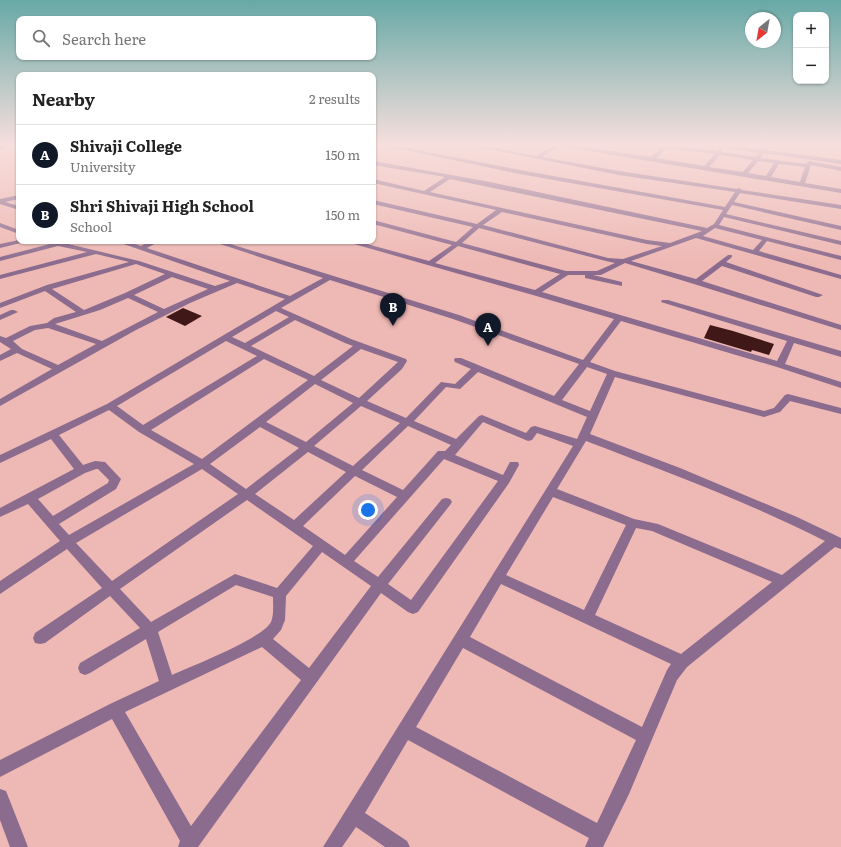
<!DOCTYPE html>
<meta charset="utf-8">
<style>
:root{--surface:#fff;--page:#f6f6f6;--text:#222;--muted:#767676;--line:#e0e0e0;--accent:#111827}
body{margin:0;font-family:Literata,serif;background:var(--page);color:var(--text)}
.controls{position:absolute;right:12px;top:12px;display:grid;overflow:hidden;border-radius:8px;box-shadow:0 1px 3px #0004}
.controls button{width:36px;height:36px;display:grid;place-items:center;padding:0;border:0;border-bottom:1px solid var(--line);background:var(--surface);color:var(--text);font:20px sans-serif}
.compass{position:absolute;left:745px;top:12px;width:36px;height:36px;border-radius:50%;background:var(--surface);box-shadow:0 1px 3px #0004;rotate:211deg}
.you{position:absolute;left:368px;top:510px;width:14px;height:14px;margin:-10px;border:3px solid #fff;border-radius:50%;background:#1a73e8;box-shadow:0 0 0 6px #1a73e833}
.badge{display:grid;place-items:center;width:26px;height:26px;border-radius:50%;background:var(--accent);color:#fff;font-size:13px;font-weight:700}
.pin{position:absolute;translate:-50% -33px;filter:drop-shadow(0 1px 2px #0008)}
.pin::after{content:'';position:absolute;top:21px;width:14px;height:12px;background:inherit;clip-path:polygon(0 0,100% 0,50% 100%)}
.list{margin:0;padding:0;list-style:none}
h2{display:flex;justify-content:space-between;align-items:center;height:52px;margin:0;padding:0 16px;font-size:17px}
h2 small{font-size:13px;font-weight:400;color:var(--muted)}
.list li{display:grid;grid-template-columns:26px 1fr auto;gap:12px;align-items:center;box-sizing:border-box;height:60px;padding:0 16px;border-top:1px solid var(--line)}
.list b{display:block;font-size:15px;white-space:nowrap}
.list p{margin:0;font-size:13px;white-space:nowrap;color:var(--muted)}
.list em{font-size:13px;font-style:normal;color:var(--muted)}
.icon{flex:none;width:22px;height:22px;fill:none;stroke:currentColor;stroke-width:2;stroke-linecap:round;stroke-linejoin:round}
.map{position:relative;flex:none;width:841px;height:847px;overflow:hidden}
.search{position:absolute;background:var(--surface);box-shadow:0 1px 3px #0004;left:16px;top:16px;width:360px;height:44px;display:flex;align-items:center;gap:10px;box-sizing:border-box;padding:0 14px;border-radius:8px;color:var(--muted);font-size:15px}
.panel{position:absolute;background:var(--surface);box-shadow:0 1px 3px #0004;left:16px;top:72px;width:360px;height:172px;border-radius:8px}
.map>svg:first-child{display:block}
.building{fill:#401817}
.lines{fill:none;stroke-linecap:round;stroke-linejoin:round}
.minor{fill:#8b6b8e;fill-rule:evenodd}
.major{stroke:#551a5b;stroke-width:10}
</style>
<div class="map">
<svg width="841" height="847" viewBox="0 0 841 847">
<rect width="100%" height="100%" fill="#eeb8b4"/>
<!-- building -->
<g class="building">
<polygon points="183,308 202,316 185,326 166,317"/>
<polygon points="710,325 733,331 774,344 769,355 752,350 751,352 704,338"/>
</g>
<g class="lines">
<!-- minor -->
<g class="minor">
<path d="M377 144H386L520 170 725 207 735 192 619 175 464 144H473L536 156 553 146 550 144H562L651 157 662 147 648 144H661L717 151 720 148 722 149V152L755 157 759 153 705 144H718L762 150 766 144H771L766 150 841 160V164L764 153 760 158 806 164 809 161 841 167V171L811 165 805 183 841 189V193L559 146 542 157 619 171 737 189 739 188 742 190 841 205V209L740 193 734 202 841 226V230L732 205 726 214 841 241V245L724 217 719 225 841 256V260L767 241 759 251 841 275V279L696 238 631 261 696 279 728 255H732V257L726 262 823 295 819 297H816L722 266 702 281 841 325V330L694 284 625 263 601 275H593L622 282V286L585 278V275H568L542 292 777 361 787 341 661 302 662 300H668L841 351V357L794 343 785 364 841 382V388L777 367 621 321 590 362 615 371 764 411 774 408 785 395 788 394 841 408V414L790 401 780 412 764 417 615 377 590 434 680 468 797 517 839 537 841 538V549L835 547 687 667 677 680 629 794 603 847H585L589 838 408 740 365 813 407 841 410 847H385L356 827 342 847H323L573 446 537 433 532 440 528 441 483 422 455 455 503 475 510 462H518L519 465 509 483 418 612 413 614 408 612 381 593 198 847H178L180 841 112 719 0 777V760L110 704 159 681 146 639 90 673 85 675 80 673 78 668 80 663 140 628 110 596 45 643 40 644 35 643 33 638 35 633 102 588 67 549 0 594V581L60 541 28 504 0 517V508L74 469 51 439 0 463V455L107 404 285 299 237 283 190 303 136 330 0 406V399L52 369 17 353 0 361V355L11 349 0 342V336L6 338 30 326 47 323 54 318 76 312 45 291 0 308V303L47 285 129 262 96 254 0 279V275L87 252 58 246 0 261V257L50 244 44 241H56L139 261 215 286 230 281 115 241H125L141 246 151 241H160L147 248 290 296 323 278 211 241H221L459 315 583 360 614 319 533 295 347 242 346 241H356L429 261 452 245 373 224V220L456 242 473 227 373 204V200L477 224 496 210 373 183V179L424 191 445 177 373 165V161L490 182 707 228 714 224 723 210 520 174ZM667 148 715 154 704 166 656 158ZM720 155 753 160 743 172 709 167ZM758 161 774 163 766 176 748 173ZM779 164 805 167 800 182 771 177ZM450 179 702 231 670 243 647 240 430 192ZM502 212 647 244 662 246 623 259 608 258 483 225ZM479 228 606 261 615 263 597 271H566L462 243ZM715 228 762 240 753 250 703 236ZM458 246 560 274 535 290 435 263ZM136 264 165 274 125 293 84 310 52 289ZM172 277 208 289 164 309 134 295ZM330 280 453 319 579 364 554 396 461 358H455L454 360 455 362 471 369 455 384 441 382 406 418 367 401 402 369 407 361 406 359 351 339 281 308ZM128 298 158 312 102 341 55 324 100 310ZM276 311 289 317 245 343 232 337ZM295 320 345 343 353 346 314 376 251 346ZM48 328 96 344 58 365 22 349 13 341 35 330ZM226 341 257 356 143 425 117 406ZM361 349 398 362 359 398 321 380ZM264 359 308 380 202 459 151 430ZM587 367 607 374 590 411 562 400ZM478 372 587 417 577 439 535 426 531 427 526 433 482 415 479 416 456 439 414 421 446 387 460 389ZM315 384 353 403 306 442 266 422ZM361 406 400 423 353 466 314 446ZM109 410 139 432 194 464 69 535 59 524 116 489 121 479 105 462 95 461 83 465 59 435ZM408 426 451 445 445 451H438L403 490 362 470ZM260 427 299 448 246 489 210 464ZM586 441C667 472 748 502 825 541L782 575 658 524 634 519 557 489ZM308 452 346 472 294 520 255 494ZM444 459 498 481 411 600 388 584 450 505 452 502 450 499 446 498 442 499 378 577 354 561ZM96 469H98L109 480 108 483 53 516 38 499 85 473ZM202 469 238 494 112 581 76 543ZM355 476 397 497 345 555 303 526ZM553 497 626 525 584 610 506 575ZM247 500 313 546 277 588 235 574 151 622 120 589ZM636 528 652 531 772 582 681 654 595 615ZM322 552 371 586 309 668 273 639 281 630 285 620 286 596ZM501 584 671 664 667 670 642 727 470 637ZM236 585 273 597C273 605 274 615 271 622 262 639 192 666 172 675L158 632ZM262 647 301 680 191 826 125 712ZM463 648 636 740 597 823 416 727Z"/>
<polygon points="19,195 19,199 5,202 19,206 19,210 0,204 0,199"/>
<polygon points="0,223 19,230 19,234 0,227"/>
<polygon points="19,240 29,241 0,248 0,244"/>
<polygon points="11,310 14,310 18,312 0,320 0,315"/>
<polygon points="0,789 6,791 28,847 10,847 0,820"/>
</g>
<!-- major -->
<polyline class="major" points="0,144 1,144"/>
</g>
<!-- sky -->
<linearGradient id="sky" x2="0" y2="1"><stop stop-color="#67a9a6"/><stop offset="0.55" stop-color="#f7dfdd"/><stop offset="1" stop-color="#f7dfdd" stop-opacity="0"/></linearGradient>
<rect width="841" height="263" fill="url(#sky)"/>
</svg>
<div class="controls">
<button>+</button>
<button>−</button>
</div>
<svg class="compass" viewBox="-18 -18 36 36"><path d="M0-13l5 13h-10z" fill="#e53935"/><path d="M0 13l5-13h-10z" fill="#767676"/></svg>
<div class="you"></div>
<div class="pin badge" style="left:488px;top:346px">A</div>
<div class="pin badge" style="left:393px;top:326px">B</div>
<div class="search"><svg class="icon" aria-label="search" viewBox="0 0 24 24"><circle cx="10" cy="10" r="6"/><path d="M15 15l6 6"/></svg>Search here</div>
<section class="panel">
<h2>Nearby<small>2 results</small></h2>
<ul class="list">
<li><span class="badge">A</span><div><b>Shivaji College</b><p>University</p></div><em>150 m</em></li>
<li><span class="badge">B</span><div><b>Shri Shivaji High School</b><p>School</p></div><em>150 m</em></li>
</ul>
</section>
</div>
